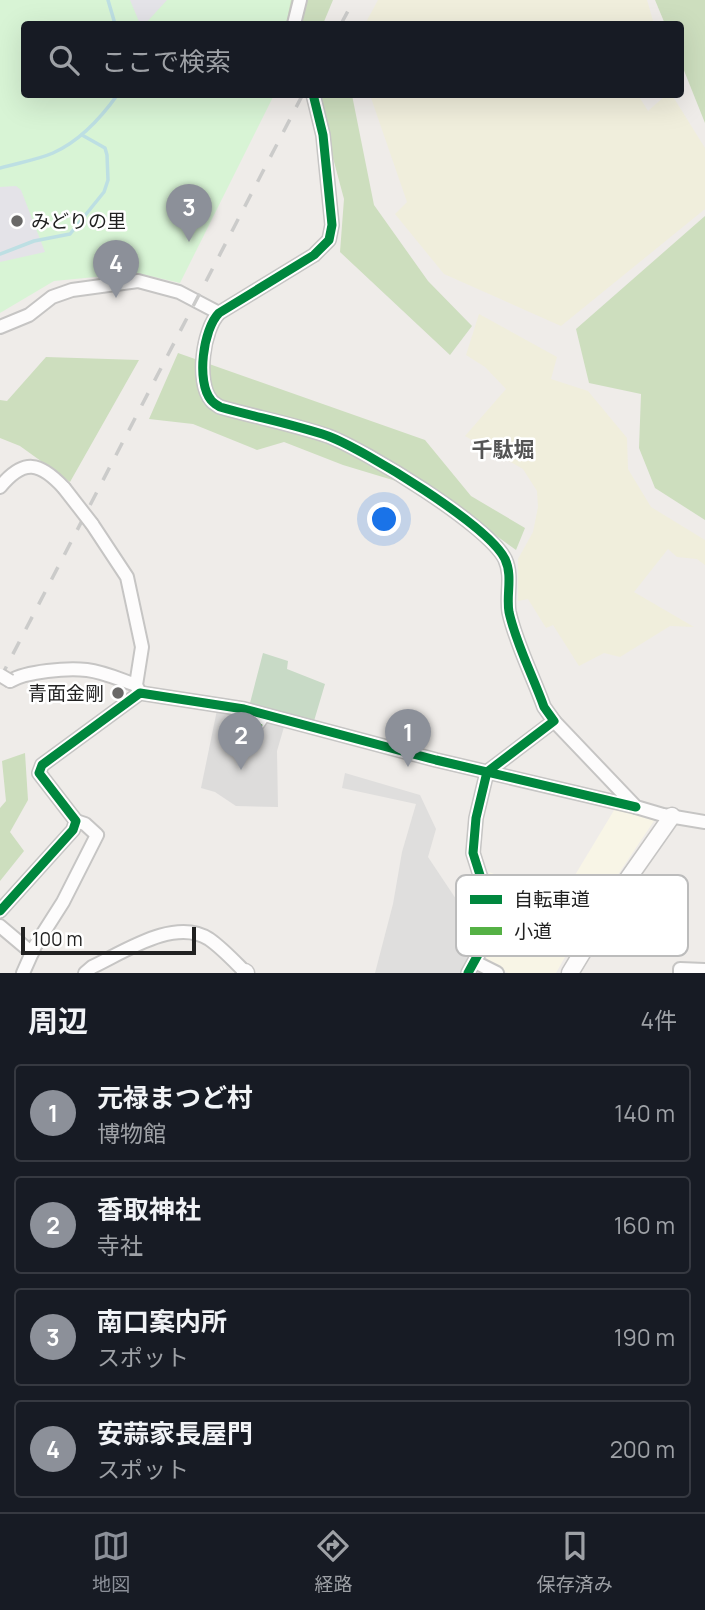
<!DOCTYPE html>
<html lang="ja">
<meta charset="utf-8">
<style>
:root{--surface:#171b24;--page:#242831;--text:#f1f3f6;--muted:#9ea1a6;--line:#363941;--accent:#8c9099}
body{margin:0;font-family:Manrope,"Noto Sans JP",sans-serif;background:var(--page);color:var(--text)}
.scale{position:absolute;left:21px;bottom:18px;width:175px;box-sizing:border-box;padding-left:7px;border:4px solid #212121;border-top:0;font-size:19px;line-height:24px;white-space:nowrap;color:#212121;-webkit-text-stroke:5px #fff;paint-order:stroke}
.you{position:absolute;left:385px;top:520px;width:24px;height:24px;margin:-18px;border:5px solid #fff;border-radius:50%;background:#1a73e8;box-shadow:0 0 0 10px #1a73e833}
.badge{display:grid;place-items:center;width:46px;height:46px;border-radius:50%;background:var(--accent);color:#fff;font-size:23px;font-weight:700}
.pin{position:absolute;translate:-50% -58px;filter:drop-shadow(0 2px 4px #0008)}
.pin::after{content:'';position:absolute;top:37px;width:24px;height:21px;background:inherit;clip-path:polygon(0 0,100% 0,50% 100%)}
.list{margin:0;padding:0;list-style:none}
h2{display:flex;justify-content:space-between;align-items:center;height:91px;margin:0;padding:0 28px;font-size:30px}
h2 small{font-size:23px;font-weight:400;color:var(--muted)}
.list li{display:grid;grid-template-columns:46px 1fr auto;gap:21px;align-items:center;box-sizing:border-box;height:98px;margin:0 14px 14px;padding:0 14px;border:2px solid var(--line);border-radius:7px}
.list b{display:block;font-size:26px;white-space:nowrap}
.list p{margin:0;font-size:23px;white-space:nowrap;color:var(--muted)}
.list em{font-size:23px;font-style:normal;color:var(--muted)}
.icon{flex:none;width:38px;height:38px;fill:none;stroke:currentColor;stroke-width:2;stroke-linecap:round;stroke-linejoin:round}
.map{position:relative;flex:none;width:705px;height:973px;overflow:hidden}
.search{position:absolute;background:var(--surface);box-shadow:0 7px 28px #0002;left:21px;right:21px;top:21px;height:77px;display:flex;align-items:center;gap:18px;box-sizing:border-box;padding:0 24px;border-radius:7px;color:var(--muted);font-size:26px}
.sheet{height:539px;background:var(--surface)}
nav{display:flex;justify-content:space-around;align-items:center;box-sizing:border-box;height:98px;border-top:2px solid var(--line);background:var(--surface);font-size:19px;color:var(--muted)}
nav a{display:grid;justify-items:center;gap:4px}
nav .on{color:var(--accent)}
.map>svg:first-child{display:block}
.education{fill:#f8f5e6}
.religious{fill:#dddcdb}
.farmland{fill:#f0eedc}
.forest{fill:#cddebe}
.cemetery{fill:#c8dac6}
.park{fill:#d8f4d5}
.parking{fill:#dfdedd}
.plaza{fill:#e4e3e8}
.lines{fill:none;stroke-linecap:round;stroke-linejoin:round}
.stream{stroke:#bddfe3;stroke-width:3.5}
.pedestrian-casing{stroke:#c6c5c4;stroke-width:13}
.minor-casing{stroke:#c6c5c4;stroke-width:16}
.tertiary-casing{stroke:#c6c5c4;stroke-width:19}
.pedestrian{stroke:#fdfcfc;stroke-width:10}
.minor{stroke:#fdfcfc;stroke-width:12}
.tertiary{stroke:#fdfcfc;stroke-width:16}
.rail{stroke:#cbcbca;stroke-width:3.5;stroke-dasharray:14 14;stroke-linecap:butt}
.minor-bridge-casing{stroke:#c6c5c4;stroke-width:16;stroke-linecap:butt}
.minor-bridge{stroke:#fdfcfc;stroke-width:12}
.quiet{stroke:#55b145;stroke-width:7;stroke-dasharray:14 7;stroke-linecap:butt}
.cycleway-casing{stroke:#fff;stroke-width:13}
.cycleway{stroke:#00873e;stroke-width:9}
.poi-dot{fill:#696867;stroke:#fff;stroke-width:2.5}
.labels{text-anchor:middle;stroke-width:5;stroke-linejoin:round;paint-order:stroke}
.poi-label{font-size:19px;fill:#212121;stroke:#fff;text-anchor:start}
.neighbourhood-label{font-size:21px;font-weight:bold;fill:#545454;stroke:#fff}
.key{fill:#fff;stroke:#bcbcbc;stroke-width:2}
.key-label{font-size:19px;fill:#212121}
</style>
<div class="map">
<svg width="705" height="973" viewBox="0 0 705 973">
<rect width="100%" height="100%" fill="#efece9"/>
<!-- education -->
<polygon class="education" points="616,807 656,818 578,934 556,973 508,973 494,966 486,958 492,945 497,918 489,872 560,900"/>
<!-- religious -->
<polygon class="religious" points="217,710 281,723 284,727 277,751 278,807 236,806 215,792 201,788"/>
<!-- farmland -->
<g class="farmland">
<polygon points="378,0 647,0 654,24 365,24"/>
<polygon points="370,95 638,95 648,111 666,95 672,95 705,148 705,209 561,326 444,274 395,214 407,202"/>
<polygon points="479,314 557,357 551,379 588,391 627,438 628,469 651,507 705,540 705,565 697,559 677,557 668,549 634,592 694,627 670,626 620,657 604,653 579,666 553,625 546,628 528,599 518,601 518,559 533,532 538,507 537,491 523,469 465,436 506,389 485,367 466,355"/>
</g>
<!-- forest -->
<g class="forest">
<polygon points="245,0 333,0 323,24 245,24"/>
<polygon points="655,0 705,0 705,123 681,63 680,24 665,24"/>
<polygon points="316,95 352,95 374,205 428,281 472,326 450,355 340,252 344,199"/>
<polygon points="705,216 705,520 655,488 639,448 641,394 589,383 576,329"/>
<polygon points="178,353 425,440 471,496 525,528 516,550 439,494 343,465 284,442 257,450 193,424 149,419"/>
<polygon points="46,357 139,360 70,482 20,446 0,438 0,400 7,401"/>
<polygon points="25,753 28,800 10,832 24,851 0,881 0,808 6,801 2,761"/>
</g>
<!-- cemetery -->
<polygon class="cemetery" points="263,653 288,661 287,669 325,684 314,721 250,703"/>
<!-- park -->
<polygon class="park" points="0,0 291,0 286,24 24,24 24,94 274,95 180,283 137,273 54,281 0,313"/>
<!-- parking -->
<polygon class="parking" points="345,773 420,795 436,829 428,857 474,926 467,963 487,973 375,973 393,904 402,852 416,804 342,788"/>
<!-- plaza -->
<g class="plaza">
<polygon points="130,0 167,0 145,24 140,24"/>
<polygon points="16,186 21,190 45,252 0,262 0,187"/>
</g>
<g class="lines">
<!-- stream -->
<g class="stream">
<polyline points="108,0 115,24"/>
<path d="M0 168C17 163 37 160 53 153 80 141 101 118 118 94"/>
<polyline points="0,254 34,241 70,234 104,192 108,180 107,155 105,148 82,135"/>
</g>
<defs>
<polyline id="pedestrian" points="240,752 266,714"/>
<g id="minor">
<polyline points="294,24 300,0"/>
<path d="M313 94 323 135 332 225 329 240 314 255 219 313C203 329 196 382 211 400 213 403 217 405 220 407 255 417 293 424 328 436 365 450 488 525 505 559 513 576 506 595 509 612 516 644 533 676 544 707L554 721 487 772 476 818 473 853 485 891 490 916 486 940 468 973"/>
<polyline points="0,327 29,315 52,297 72,290 138,281 179,292 219,313"/>
<path d="M0 487C24 458 40 462 64 488"/>
<polyline points="92,524 127,577 142,647 136,685 140,693"/>
<path d="M10 681C27 671 67 668 87 670 104 672 121 680 136 685"/>
<polyline points="554,721 636,807 663,815 705,822"/>
<polyline points="0,911 73,830 76,821 39,773 42,765 140,693 244,709 436,760 636,807"/>
<polyline points="0,926 32,953"/>
<polyline points="475,962 497,973"/>
<polyline points="23,973 35,946 63,902 97,835 85,824 76,821"/>
<path d="M85 973 92 967C124 952 175 917 209 939 222 948 234 961 245 972"/>
<polyline points="680,973 680,969 705,970"/>
</g>
<g id="tertiary">
<polyline points="245,972 246,973"/>
<polyline points="570,973 620,890 672,816"/>
</g>
</defs>
<!-- pedestrian casing -->
<use href="#pedestrian" class="pedestrian-casing"/>
<!-- minor casing -->
<use href="#minor" class="minor-casing"/>
<!-- tertiary casing -->
<use href="#tertiary" class="tertiary-casing"/>
<!-- pedestrian -->
<use href="#pedestrian" class="pedestrian"/>
<!-- minor -->
<use href="#minor" class="minor"/>
<!-- tertiary -->
<use href="#tertiary" class="tertiary"/>
<!-- rail -->
<g class="rail">
<polyline points="341,24 354,0"/>
<polyline points="0,679 303,94"/>
</g>
<defs>
<g id="minor-bridge">
<polyline points="64,488 92,524"/>
<polyline points="0,675 10,681"/>
</g>
</defs>
<!-- minor-bridge casing -->
<use href="#minor-bridge" class="minor-bridge-casing"/>
<!-- minor-bridge -->
<use href="#minor-bridge" class="minor-bridge"/>
<!-- quiet -->
<polyline class="quiet" points="240,752 266,714"/>
<defs>
<g id="cycleway">
<path d="M313 94 323 135 332 225 329 240 314 255 219 313C203 329 196 382 211 400 213 403 217 405 220 407 255 417 293 424 328 436 365 450 488 525 505 559 513 576 506 595 509 612 516 644 533 676 544 707L554 721 487 772 476 818 473 853 485 891 490 916 486 940 468 973"/>
<polyline points="0,911 73,830 76,821 39,773 42,765 140,693 244,709 436,760 636,807"/>
</g>
</defs>
<!-- cycleway casing -->
<use href="#cycleway" class="cycleway-casing"/>
<!-- cycleway -->
<use href="#cycleway" class="cycleway"/>
</g>
<!-- markers -->
<g class="poi-dot">
<circle cx="17" cy="221" r="7"/>
<circle cx="118" cy="693" r="7"/>
</g>
<g class="labels">
<!-- poi labels -->
<g class="poi-label">
<text x="31" y="228">みどりの里</text>
<text x="104" y="700" text-anchor="end">青面金剛</text>
</g>
<!-- neighbourhood labels -->
<g class="neighbourhood-label">
<text x="503" y="457">千駄堀</text>
</g>
</g>
<!-- legend -->
<rect x="456" y="875" width="232" height="81" rx="10" class="key"/>
<rect x="470" y="895" width="32" height="9" fill="#00873e"/>
<rect x="470" y="927" width="32" height="8" fill="#55b145"/>
<g class="key-label">
<text x="514" y="906">自転車道</text>
<text x="514" y="938">小道</text>
</g>
</svg>
<div class="scale">100 m</div>
<div class="you"></div>
<div class="pin badge" style="left:408px;top:767px">1</div>
<div class="pin badge" style="left:241px;top:770px">2</div>
<div class="pin badge" style="left:189px;top:242px">3</div>
<div class="pin badge" style="left:116px;top:298px">4</div>
<div class="search"><svg class="icon" aria-label="search" viewBox="0 0 24 24"><circle cx="10" cy="10" r="6"/><path d="M15 15l6 6"/></svg>ここで検索</div>
</div>
<section class="sheet">
<h2>周辺<small>4件</small></h2>
<ul class="list">
<li><span class="badge">1</span><div><b>元禄まつど村</b><p>博物館</p></div><em>140 m</em></li>
<li><span class="badge">2</span><div><b>香取神社</b><p>寺社</p></div><em>160 m</em></li>
<li><span class="badge">3</span><div><b>南口案内所</b><p>スポット</p></div><em>190 m</em></li>
<li><span class="badge">4</span><div><b>安蒜家長屋門</b><p>スポット</p></div><em>200 m</em></li>
</ul>
</section>
<nav>
<a class="on"><svg class="icon" aria-label="map" viewBox="0 0 24 24"><path d="M3 6l6-2 6 2 6-2v14l-6 2-6-2-6 2zM9 4v14M15 6v14"/></svg>地図</a>
<a><svg class="icon" aria-label="directions" viewBox="0 0 24 24"><path d="M12 3l9 9-9 9-9-9zM9 14v-3h6M13 9l2 2-2 2"/></svg>経路</a>
<a><svg class="icon" aria-label="saved" viewBox="0 0 24 24"><path d="M7 4h10v16l-5-4-5 4z"/></svg>保存済み</a>
</nav>
